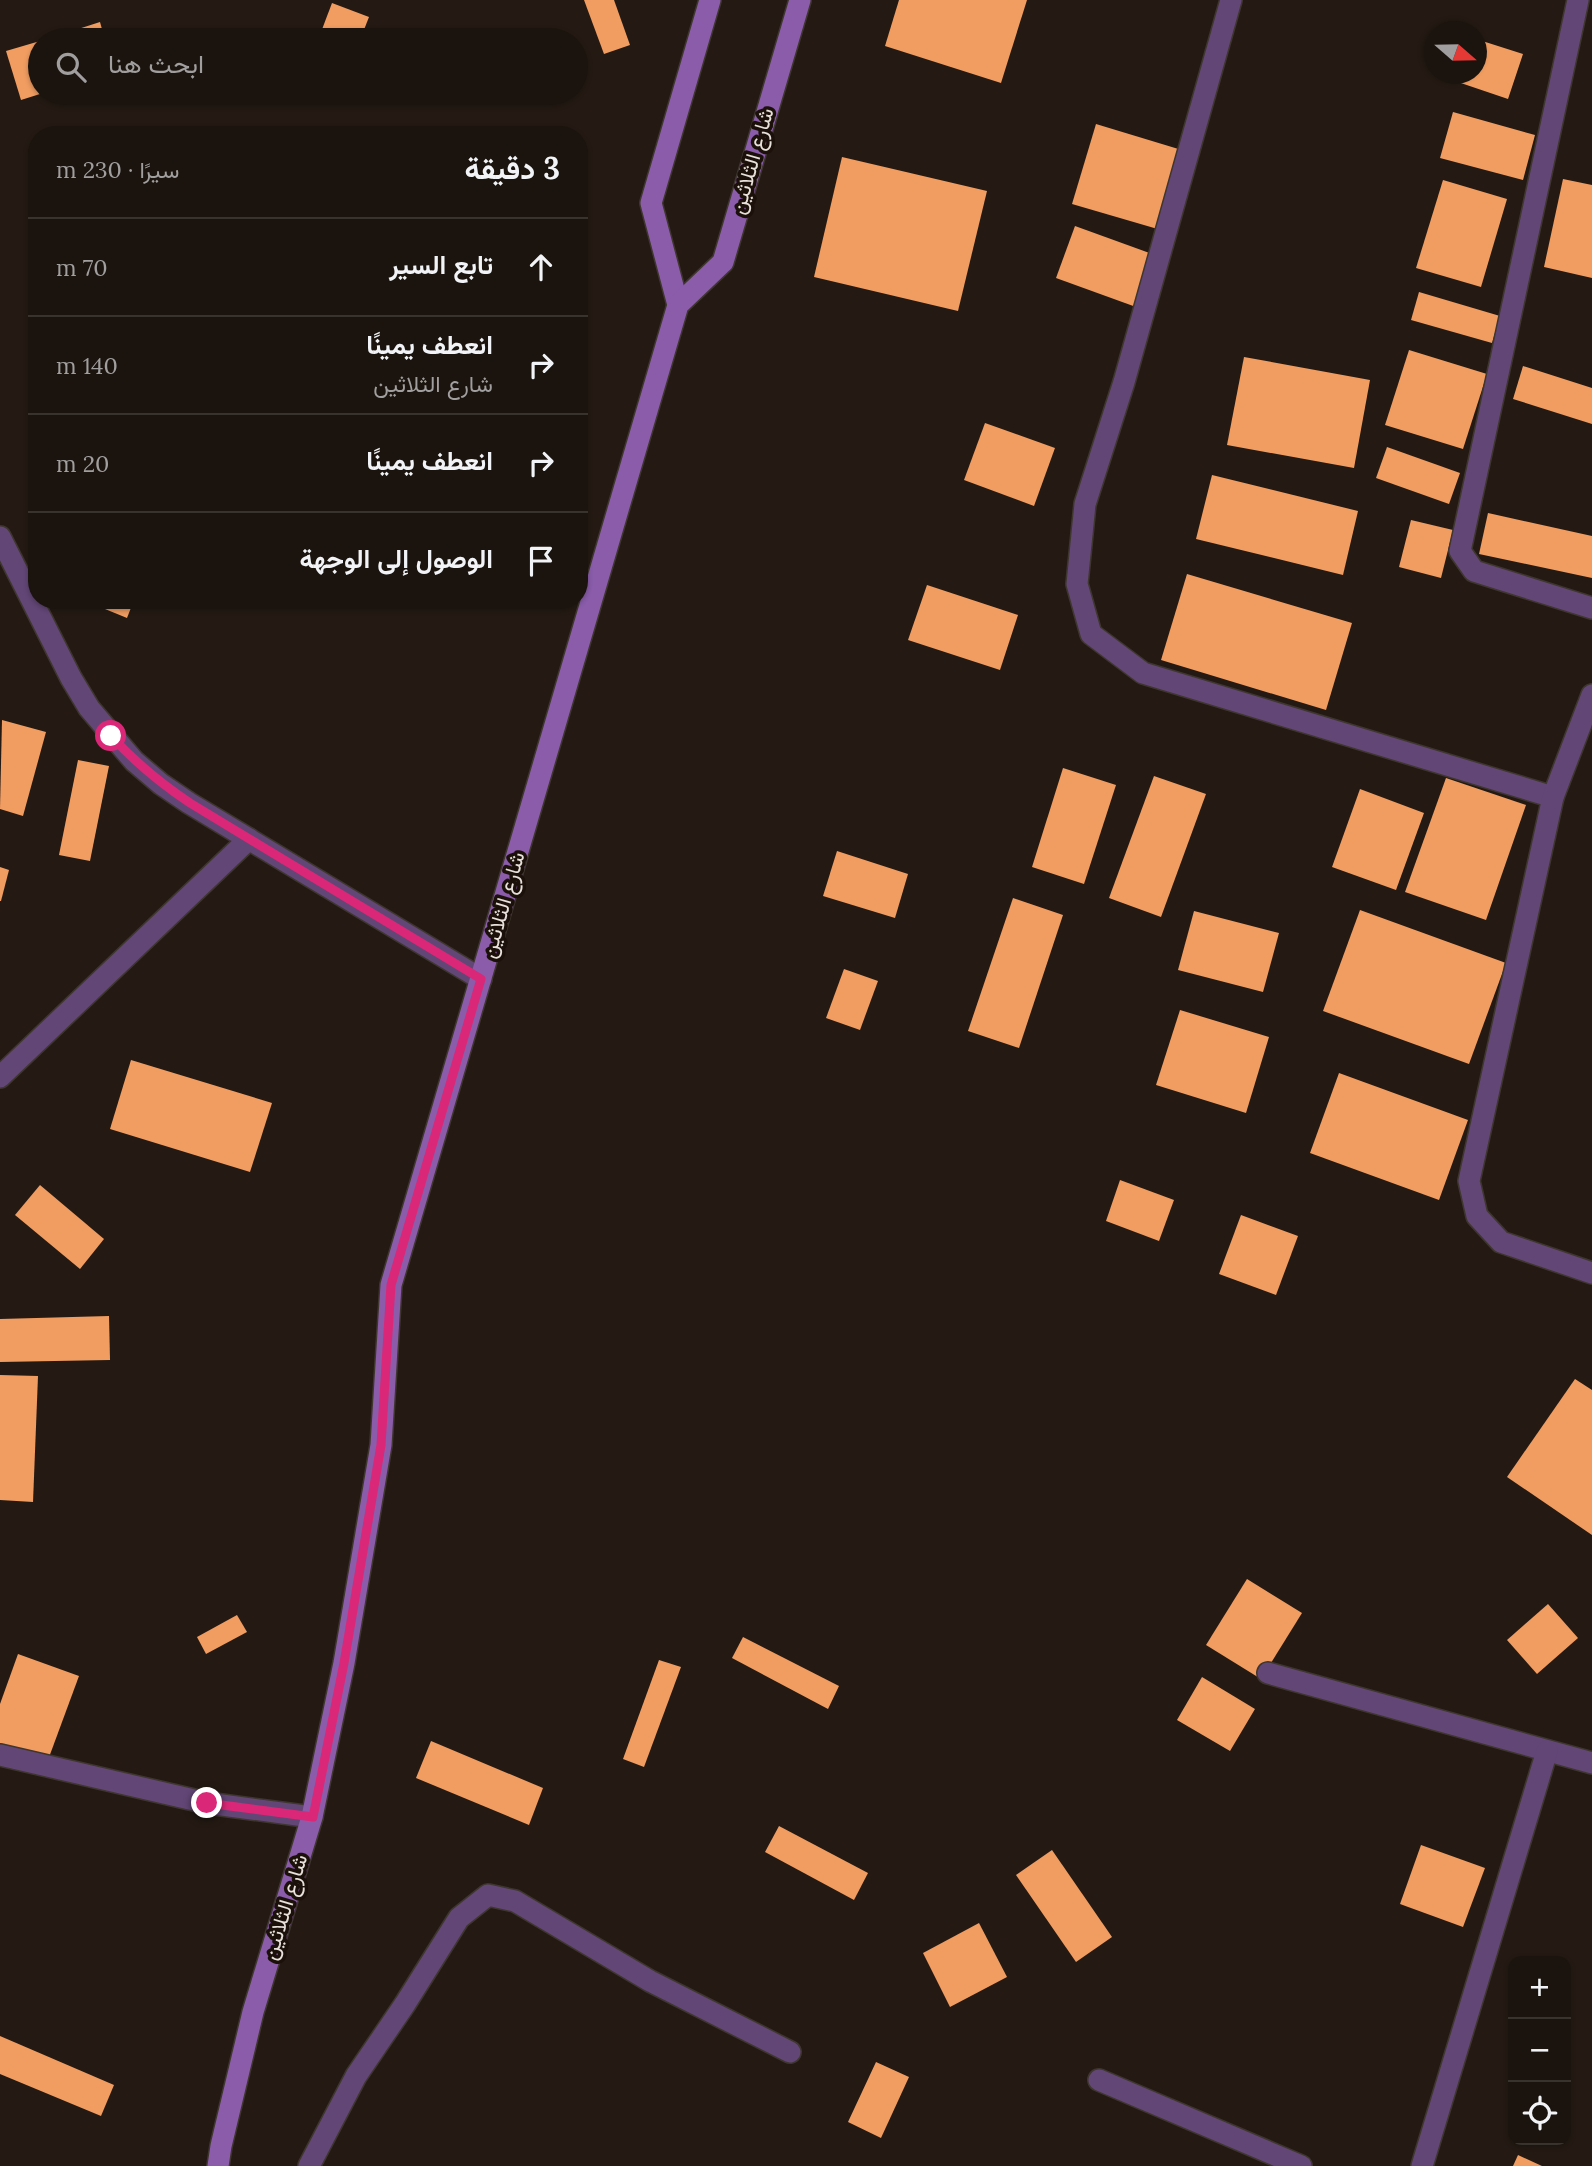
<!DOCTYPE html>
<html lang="ar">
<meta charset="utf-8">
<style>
:root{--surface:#1b140e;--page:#241d17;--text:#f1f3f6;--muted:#a09e9e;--line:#39332e}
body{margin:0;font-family:Lora,Vazirmatn,serif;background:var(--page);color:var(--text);direction:rtl}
.controls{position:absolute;right:21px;bottom:21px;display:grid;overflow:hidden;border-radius:14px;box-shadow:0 2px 5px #0004}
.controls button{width:63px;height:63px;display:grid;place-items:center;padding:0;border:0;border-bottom:2px solid var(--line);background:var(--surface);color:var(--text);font:35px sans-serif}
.compass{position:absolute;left:1424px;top:21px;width:63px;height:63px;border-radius:50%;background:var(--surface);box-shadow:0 2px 5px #0004;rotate:110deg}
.stop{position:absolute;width:21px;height:21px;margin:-16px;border:5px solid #db2777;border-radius:50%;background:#fff}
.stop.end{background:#db2777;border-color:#fff;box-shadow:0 2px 7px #0008}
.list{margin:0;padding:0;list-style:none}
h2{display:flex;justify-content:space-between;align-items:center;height:91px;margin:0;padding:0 28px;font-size:30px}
h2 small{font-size:23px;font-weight:400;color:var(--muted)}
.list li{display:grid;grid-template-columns:46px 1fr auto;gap:21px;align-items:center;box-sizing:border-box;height:98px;padding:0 28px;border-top:2px solid var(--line)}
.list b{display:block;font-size:26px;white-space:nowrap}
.list p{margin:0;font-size:23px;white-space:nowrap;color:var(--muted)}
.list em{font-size:23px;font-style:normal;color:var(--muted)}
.icon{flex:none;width:38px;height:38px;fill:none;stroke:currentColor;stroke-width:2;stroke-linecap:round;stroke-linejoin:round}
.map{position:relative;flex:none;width:1592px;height:2166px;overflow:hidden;direction:ltr}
.search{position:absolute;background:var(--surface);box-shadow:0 2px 5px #0004;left:28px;top:28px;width:560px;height:77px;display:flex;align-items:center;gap:18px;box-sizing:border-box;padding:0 24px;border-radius:38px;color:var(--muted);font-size:26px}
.panel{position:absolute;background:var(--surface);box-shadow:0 2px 5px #0004;left:28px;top:126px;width:560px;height:483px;border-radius:28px;direction:rtl}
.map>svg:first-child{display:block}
.building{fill:#f19d61}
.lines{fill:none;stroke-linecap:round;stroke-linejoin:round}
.street-casing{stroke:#3f362f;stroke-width:24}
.secondary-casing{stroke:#3f362f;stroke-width:24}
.street{stroke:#624676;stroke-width:21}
.secondary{stroke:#8a5caa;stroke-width:21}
.route{stroke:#db2777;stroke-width:9}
.labels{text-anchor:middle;stroke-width:7;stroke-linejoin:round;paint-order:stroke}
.street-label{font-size:21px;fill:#e7e0db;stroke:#1b110a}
</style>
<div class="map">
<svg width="1592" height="2166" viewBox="0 0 1592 2166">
<rect width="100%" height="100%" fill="#241a13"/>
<!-- building -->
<g class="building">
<polygon points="584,0 614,0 630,45 604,54"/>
<polygon points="899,0 1027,0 1001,83 885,46"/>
<polygon points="332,3 369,17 360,40 318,40"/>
<polygon points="100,22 105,40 44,40"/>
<polygon points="1476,39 1523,54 1508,99 1449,79 1451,74 1476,74"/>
<polygon points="40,41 40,94 21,100 6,51"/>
<polygon points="1453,112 1535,135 1523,180 1440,158"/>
<polygon points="1096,124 1185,151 1161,230 1072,204"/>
<polygon points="842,157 987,191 958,311 814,277"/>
<polygon points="1563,179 1592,185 1592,278 1544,267"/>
<polygon points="1443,180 1507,199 1481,287 1416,268"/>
<polygon points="1075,226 1155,255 1136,307 1056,278"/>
<polygon points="1419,292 1500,316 1492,343 1411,320"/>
<polygon points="1409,350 1487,374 1463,449 1385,425"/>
<polygon points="1244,357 1370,380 1354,468 1227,445"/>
<polygon points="1523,366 1592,388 1592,424 1513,399"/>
<polygon points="985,423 1055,448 1034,506 964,480"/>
<polygon points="1387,447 1460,473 1449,504 1376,478"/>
<polygon points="1212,475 1358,511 1343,575 1196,539"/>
<polygon points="1488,513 1592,536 1592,578 1479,554"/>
<polygon points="1411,520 1453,530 1441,578 1399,567"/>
<polygon points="1187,574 1352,623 1326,710 1161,660"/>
<polygon points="927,585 1018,615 1000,670 908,640"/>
<polygon points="83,600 134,600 127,618"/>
<polygon points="2,720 46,732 23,816 0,809"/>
<polygon points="78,760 109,766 90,861 59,855"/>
<polygon points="1063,768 1116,785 1084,884 1032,867"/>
<polygon points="1154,776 1206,794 1161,917 1109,898"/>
<polygon points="1446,778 1526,805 1486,920 1405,892"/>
<polygon points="1360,789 1424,813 1396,890 1332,867"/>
<polygon points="837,851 908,874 895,918 823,896"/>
<polygon points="0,867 9,870 1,901 0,901"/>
<polygon points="1013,898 1063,915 1019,1048 968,1031"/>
<polygon points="1360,910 1506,963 1469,1064 1323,1011"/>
<polygon points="1194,911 1279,933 1263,992 1178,970"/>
<polygon points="844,969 878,981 860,1030 826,1018"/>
<polygon points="1180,1010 1269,1037 1246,1113 1156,1085"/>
<polygon points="131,1060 272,1103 250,1172 110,1129"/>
<polygon points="1339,1073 1468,1120 1439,1200 1310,1153"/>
<polygon points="1120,1180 1174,1200 1159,1241 1106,1221"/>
<polygon points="40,1185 104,1239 80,1269 15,1215"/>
<polygon points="1241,1215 1298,1236 1276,1295 1219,1274"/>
<polygon points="109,1316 110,1360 0,1362 0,1319"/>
<polygon points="0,1375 38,1376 33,1502 0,1500"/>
<polygon points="1575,1379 1592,1390 1592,1535 1507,1477"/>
<polygon points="1247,1579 1302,1613 1261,1679 1206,1645"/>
<polygon points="1548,1604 1578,1638 1537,1674 1507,1640"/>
<polygon points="237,1615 247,1632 206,1654 197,1637"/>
<polygon points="743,1637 839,1686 828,1709 732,1658"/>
<polygon points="18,1654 79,1676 48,1760 0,1743 0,1704"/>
<polygon points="659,1660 681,1667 644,1767 623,1759"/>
<polygon points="1202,1677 1255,1709 1230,1751 1177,1720"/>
<polygon points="431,1741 543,1788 529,1825 416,1778"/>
<polygon points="779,1826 868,1873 854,1900 765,1852"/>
<polygon points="1421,1845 1485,1868 1463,1927 1400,1904"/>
<polygon points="1052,1850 1112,1937 1076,1962 1016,1875"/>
<polygon points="979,1923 1007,1977 950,2007 923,1953"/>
<polygon points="0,2036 114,2085 101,2116 0,2074"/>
<polygon points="876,2062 909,2077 881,2138 848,2122"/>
<polygon points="1518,2155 1542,2166 1513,2166"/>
</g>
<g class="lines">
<defs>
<g id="street">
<polyline points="1231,0 1124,382 1085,504 1077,584 1091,634 1143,673 1553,797"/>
<polyline points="1578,0 1460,551 1474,571 1592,608"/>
<polyline points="0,537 71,678 89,708 134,761 161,784 189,803 481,979"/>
<polyline points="1592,695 1553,797 1469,1181 1477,1216 1501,1242 1592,1273"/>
<polyline points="0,1077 249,839"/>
<polyline points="1268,1673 1592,1763"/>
<polyline points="0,1755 207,1803 312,1817"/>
<polyline points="1099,2080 1301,2166"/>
<polyline points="309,2166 356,2076 405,2004 459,1918 488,1895 515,1901 650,1981 790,2052"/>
<polyline points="1422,2166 1547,1751"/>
</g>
<g id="secondary">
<polyline points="678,305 651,203 710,0"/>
<polyline points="218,2166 221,2146 253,2012 312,1817 344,1663 381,1445 391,1285 678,305 723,262 800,0"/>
</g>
</defs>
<!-- street casing -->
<use href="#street" class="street-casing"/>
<!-- secondary casing -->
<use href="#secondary" class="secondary-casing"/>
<!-- street -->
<use href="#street" class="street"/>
<!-- secondary -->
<use href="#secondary" class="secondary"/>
</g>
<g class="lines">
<!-- route -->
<path class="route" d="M111 736C135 762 160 783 190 803L481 979 391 1285 381 1445 344 1663 313 1817 207 1803"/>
</g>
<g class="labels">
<!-- street labels -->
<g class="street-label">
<text transform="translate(752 161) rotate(-74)" y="7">شارع الثلاثين</text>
<text transform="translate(503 905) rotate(-74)" y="7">شارع الثلاثين</text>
<text transform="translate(285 1907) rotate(-73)" y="7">شارع الثلاثين</text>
</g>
</g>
</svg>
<div class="controls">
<button>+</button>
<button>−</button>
<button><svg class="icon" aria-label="locate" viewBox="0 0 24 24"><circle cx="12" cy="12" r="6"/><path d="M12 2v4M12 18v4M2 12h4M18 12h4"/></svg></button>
</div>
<svg class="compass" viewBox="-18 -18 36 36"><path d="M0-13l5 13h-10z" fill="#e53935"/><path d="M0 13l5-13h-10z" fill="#a09e9e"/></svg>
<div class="stop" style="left:111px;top:736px"></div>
<div class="stop end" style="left:207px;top:1803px"></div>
<div class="search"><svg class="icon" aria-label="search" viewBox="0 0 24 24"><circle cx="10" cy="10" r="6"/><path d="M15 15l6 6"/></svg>ابحث هنا</div>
<section class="panel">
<h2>3 دقيقة<small>سيرًا · 230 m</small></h2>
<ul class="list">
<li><svg class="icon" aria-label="ahead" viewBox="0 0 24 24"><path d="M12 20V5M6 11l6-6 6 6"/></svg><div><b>تابع السير</b></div><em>70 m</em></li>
<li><svg class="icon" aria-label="right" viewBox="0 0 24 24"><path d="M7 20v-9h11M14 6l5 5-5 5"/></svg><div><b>انعطف يمينًا</b><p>شارع الثلاثين</p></div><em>140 m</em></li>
<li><svg class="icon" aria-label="right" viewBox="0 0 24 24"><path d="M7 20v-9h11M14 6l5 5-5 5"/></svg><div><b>انعطف يمينًا</b></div><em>20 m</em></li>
<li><svg class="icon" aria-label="arrive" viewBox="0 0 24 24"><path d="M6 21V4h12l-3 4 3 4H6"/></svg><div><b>الوصول إلى الوجهة</b></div></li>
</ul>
</section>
</div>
